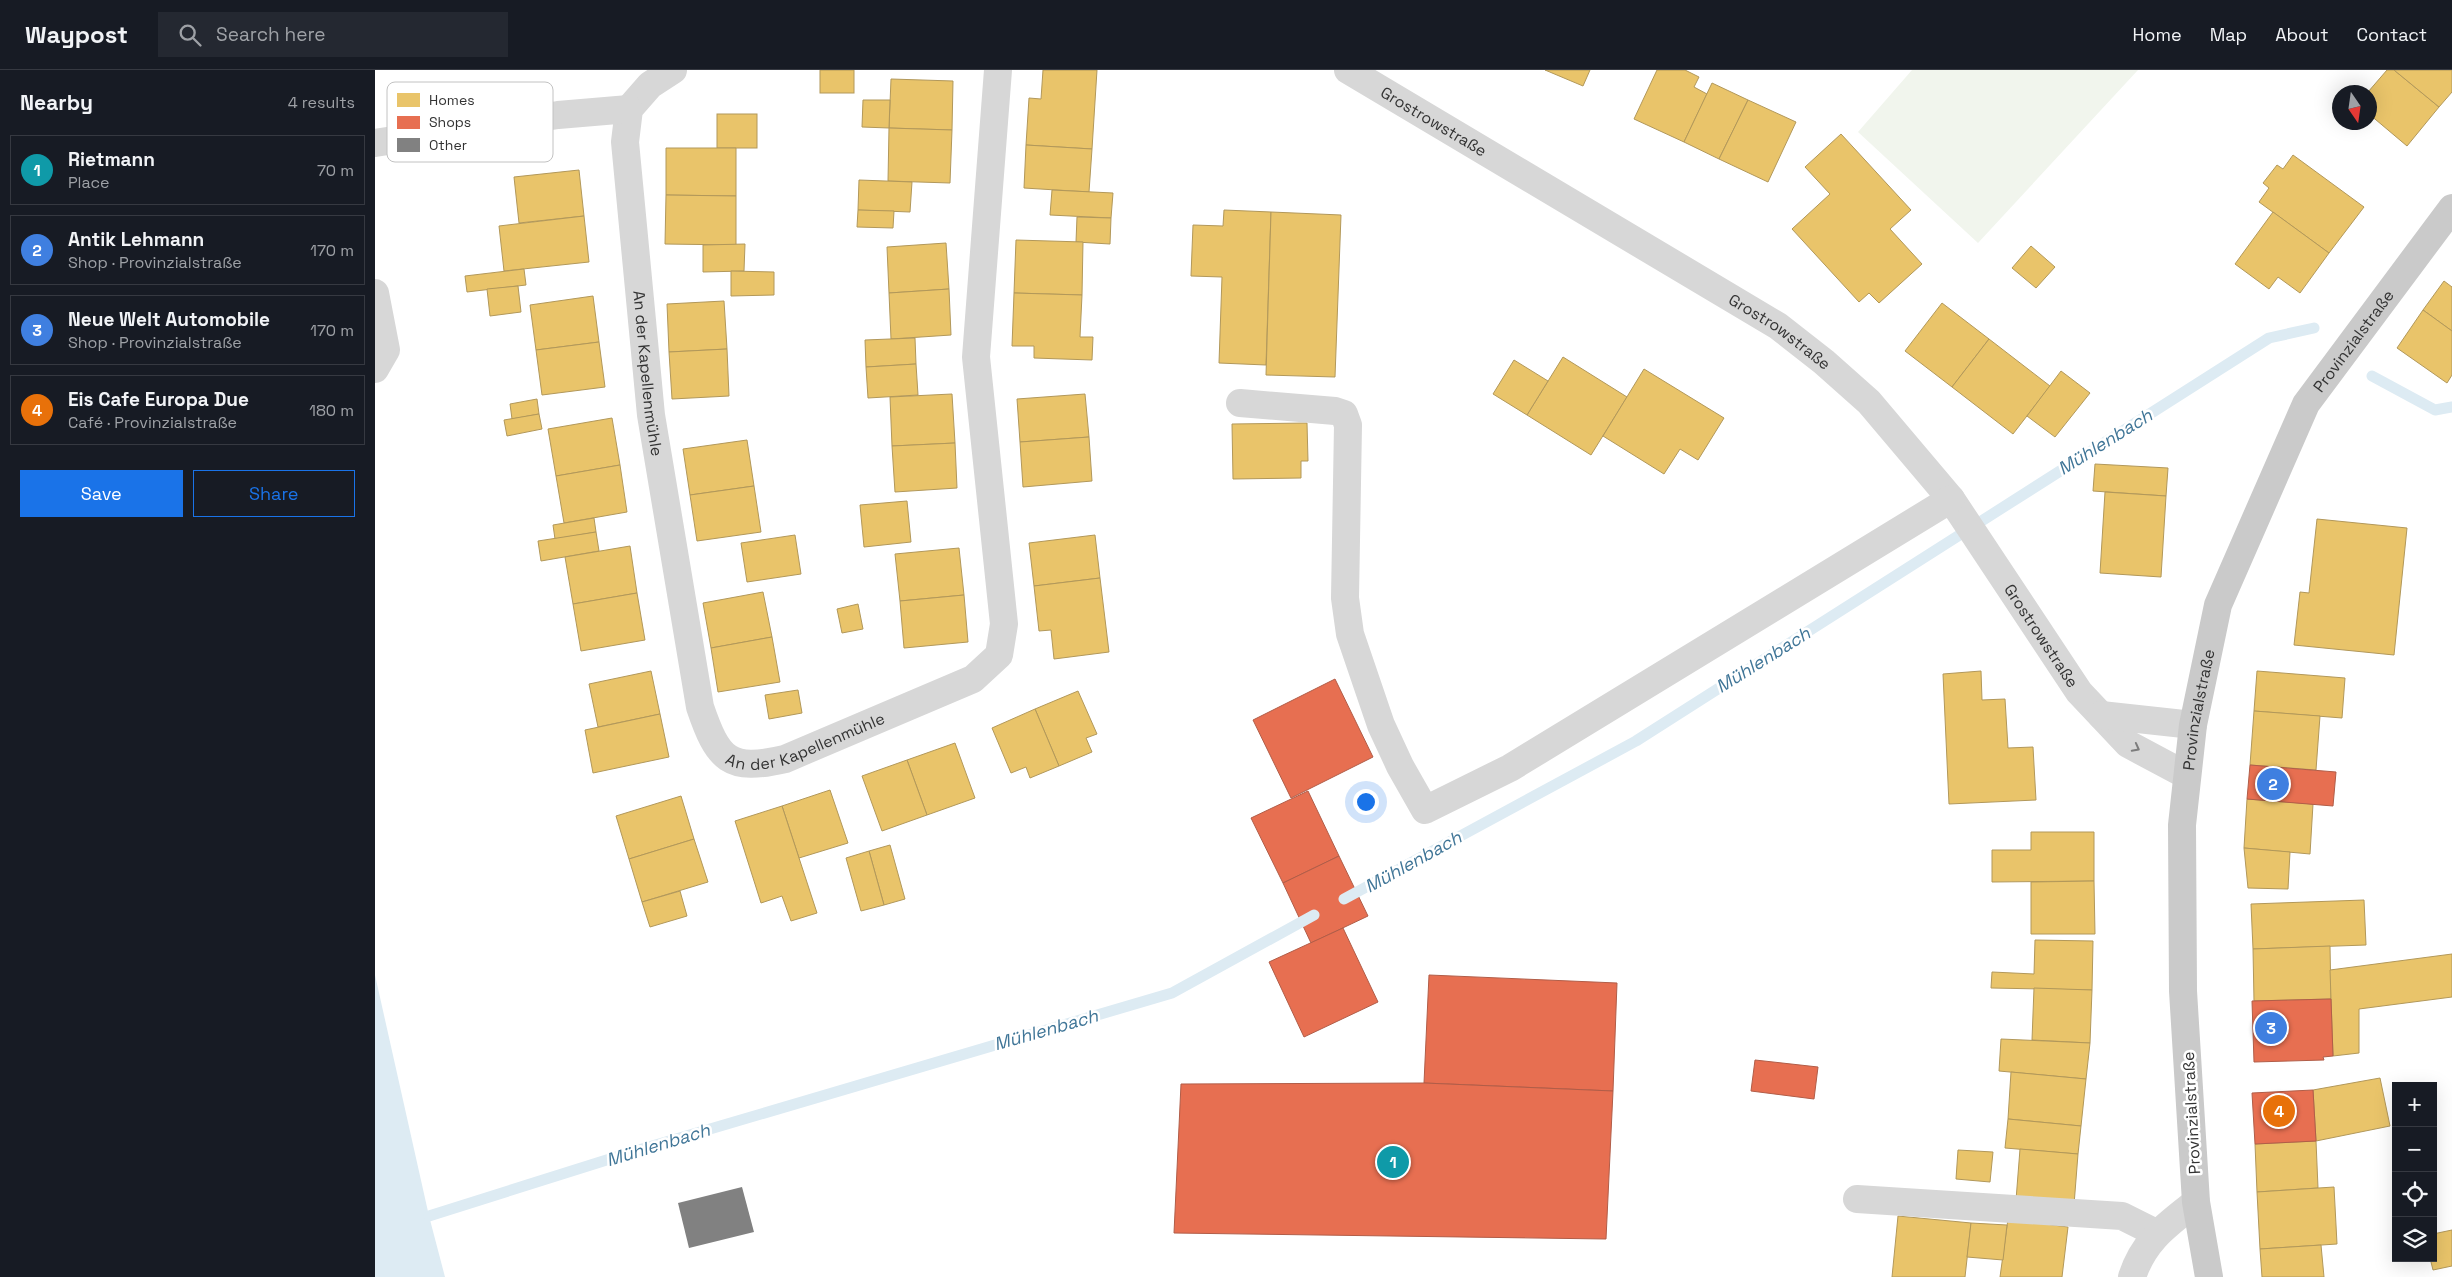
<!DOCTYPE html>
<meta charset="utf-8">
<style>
:root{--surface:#171b24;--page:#242831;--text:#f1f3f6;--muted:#9ea1a6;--line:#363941;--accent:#1a73e8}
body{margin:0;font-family:"Space Grotesk",sans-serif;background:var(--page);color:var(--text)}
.controls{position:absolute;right:15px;bottom:15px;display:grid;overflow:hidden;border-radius:0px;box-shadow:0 5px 20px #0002}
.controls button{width:45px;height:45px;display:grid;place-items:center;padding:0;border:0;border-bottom:1px solid var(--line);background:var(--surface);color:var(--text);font:25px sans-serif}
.compass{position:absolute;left:1957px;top:15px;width:45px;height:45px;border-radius:50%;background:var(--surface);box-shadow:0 5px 20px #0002;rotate:167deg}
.you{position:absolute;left:990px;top:731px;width:18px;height:18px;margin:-12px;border:4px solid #fff;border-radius:50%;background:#1a73e8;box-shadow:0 0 0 8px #1a73e833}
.badge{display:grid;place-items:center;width:32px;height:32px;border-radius:50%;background:var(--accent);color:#fff;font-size:16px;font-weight:700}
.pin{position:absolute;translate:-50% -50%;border:2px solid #fff;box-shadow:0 1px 5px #0006}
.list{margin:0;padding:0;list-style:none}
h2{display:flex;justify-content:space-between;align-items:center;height:65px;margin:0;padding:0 20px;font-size:21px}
h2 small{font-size:16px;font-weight:400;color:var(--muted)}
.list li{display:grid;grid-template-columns:32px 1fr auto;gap:15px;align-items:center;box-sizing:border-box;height:70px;margin:0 10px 10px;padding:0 10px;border:1px solid var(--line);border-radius:0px}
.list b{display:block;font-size:19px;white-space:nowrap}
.list p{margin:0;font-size:16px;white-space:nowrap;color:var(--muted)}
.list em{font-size:16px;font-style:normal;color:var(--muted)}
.actions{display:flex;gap:10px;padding:15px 20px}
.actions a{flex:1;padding:11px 0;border:1px solid var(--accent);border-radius:0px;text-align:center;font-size:18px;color:var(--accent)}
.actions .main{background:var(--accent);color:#fff}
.icon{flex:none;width:28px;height:28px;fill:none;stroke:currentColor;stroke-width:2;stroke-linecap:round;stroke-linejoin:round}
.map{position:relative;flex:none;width:2077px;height:1207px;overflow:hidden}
header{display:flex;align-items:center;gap:30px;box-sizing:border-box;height:70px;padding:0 25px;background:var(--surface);border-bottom:1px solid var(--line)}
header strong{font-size:24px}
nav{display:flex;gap:28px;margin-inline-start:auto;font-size:18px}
.search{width:350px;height:45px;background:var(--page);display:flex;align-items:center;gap:12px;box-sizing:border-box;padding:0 18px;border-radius:0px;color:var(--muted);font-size:19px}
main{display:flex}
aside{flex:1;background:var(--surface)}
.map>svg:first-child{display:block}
.green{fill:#f1f5ed}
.water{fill:#ddebf3}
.homes{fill:#e9c46a;stroke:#b2985a}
.shops{fill:#e76f51;stroke:#b15d48}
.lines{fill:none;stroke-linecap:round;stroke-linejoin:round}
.stream{stroke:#ddebf3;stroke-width:11}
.building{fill:#818181}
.minor{stroke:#d7d7d7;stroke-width:28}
.major{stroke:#cacaca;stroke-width:28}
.oneway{stroke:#7d7d7d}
.labels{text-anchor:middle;stroke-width:5;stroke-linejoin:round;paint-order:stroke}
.street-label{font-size:16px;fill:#333;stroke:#fff}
.water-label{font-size:18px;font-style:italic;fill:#3f7597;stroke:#fff}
.key{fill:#fff;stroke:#c2c2c2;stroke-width:1}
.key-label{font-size:14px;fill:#333}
</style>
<header>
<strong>Waypost</strong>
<div class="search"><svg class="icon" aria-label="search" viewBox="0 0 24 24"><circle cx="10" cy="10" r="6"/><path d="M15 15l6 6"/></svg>Search here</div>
<nav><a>Home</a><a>Map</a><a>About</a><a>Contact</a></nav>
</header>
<main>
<aside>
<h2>Nearby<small>4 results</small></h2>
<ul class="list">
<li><span class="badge" style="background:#0f9aa8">1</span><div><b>Rietmann</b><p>Place</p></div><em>70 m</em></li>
<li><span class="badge" style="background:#3f7fe0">2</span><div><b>Antik Lehmann</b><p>Shop · Provinzialstraße</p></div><em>170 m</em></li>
<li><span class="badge" style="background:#3f7fe0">3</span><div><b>Neue Welt Automobile</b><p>Shop · Provinzialstraße</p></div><em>170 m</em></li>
<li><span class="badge" style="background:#e8710a">4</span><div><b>Eis Cafe Europa Due</b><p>Café · Provinzialstraße</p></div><em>180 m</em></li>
</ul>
<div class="actions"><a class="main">Save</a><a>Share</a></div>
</aside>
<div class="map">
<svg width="2077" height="1207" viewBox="0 0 2077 1207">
<rect width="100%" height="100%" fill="#fff"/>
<!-- green -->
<polygon class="green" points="1537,0 1763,0 1603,173 1483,62"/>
<!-- water -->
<polygon class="water" points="0,905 54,1146 70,1207 0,1207"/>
<!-- homes -->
<g class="homes">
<rect x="445" y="0" width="34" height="23"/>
<polygon points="668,0 722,0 717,79 651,75 654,28 666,29"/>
<polygon points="1170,0 1215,0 1208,16"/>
<polygon points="1282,0 1310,0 1324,7 1319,17 1332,24 1309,72 1259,49"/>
<polygon points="2012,0 2019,0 2064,37 2032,76 1994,44 1993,22"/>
<polygon points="2019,0 2077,0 2077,22 2064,37"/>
<polygon points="516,9 578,11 577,60 514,58"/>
<polygon points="1337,13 1373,30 1344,89 1309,72"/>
<polygon points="488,30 515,30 514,58 487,57"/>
<polygon points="1373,30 1421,52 1393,112 1344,89"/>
<rect x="342" y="44" width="40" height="34"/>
<polygon points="514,58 577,60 575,113 513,111"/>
<polygon points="1466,64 1536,140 1515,159 1547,194 1504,233 1494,223 1484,232 1417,159 1455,124 1430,97"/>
<polygon points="651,75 717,79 714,122 649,118"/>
<polygon points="291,78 361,78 361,126 291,125"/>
<polygon points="1918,85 1989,137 1954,183 1884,132 1894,118 1888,113 1902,95 1908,99"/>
<polygon points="204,100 209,146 144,153 139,107"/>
<polygon points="484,110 537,112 535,142 483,140"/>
<polygon points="677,120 738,123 736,148 675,145"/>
<polygon points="291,125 361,126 361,175 290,174"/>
<polygon points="483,140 519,141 518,158 482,157"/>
<polygon points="849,140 896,142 891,295 844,293 847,207 816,206 818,155 848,156"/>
<polygon points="896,142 966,145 960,307 891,305"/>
<polygon points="1898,142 1954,183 1925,223 1903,207 1894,219 1860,194"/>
<polygon points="209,146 214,192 129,201 124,156"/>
<polygon points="702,147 736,148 735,174 701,172"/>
<polygon points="641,170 708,172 707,225 639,223"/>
<polygon points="571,173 574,219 514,223 512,177"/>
<polygon points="370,174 369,201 328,202 328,175"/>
<polygon points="1656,176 1680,197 1661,218 1637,198"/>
<polygon points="149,199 151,215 92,222 90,206"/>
<polygon points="356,201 399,202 399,225 356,226"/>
<polygon points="2069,211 2077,217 2077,261 2048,240"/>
<polygon points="143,216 146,242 115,246 112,219"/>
<polygon points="574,219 576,265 516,269 514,223"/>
<polygon points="639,223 707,225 705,267 718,267 717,290 659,288 659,276 637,276"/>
<polygon points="218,226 224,272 161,280 155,235"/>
<polygon points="349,231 352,279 294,282 292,234"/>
<polygon points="1567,233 1614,269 1577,317 1530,281"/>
<polygon points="2048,240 2077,261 2077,305 2072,313 2022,278"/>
<polygon points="540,268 541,294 491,297 490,270"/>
<polygon points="1614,269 1675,316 1638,364 1577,317"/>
<polygon points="224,272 230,317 167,325 161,280"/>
<polygon points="352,279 354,326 297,329 294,282"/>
<polygon points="1188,287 1252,327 1216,385 1152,345"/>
<polygon points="1139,290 1173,311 1152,345 1118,324"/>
<polygon points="541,294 543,325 493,328 491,297"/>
<polygon points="1269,299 1349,348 1323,390 1305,379 1289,404 1228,366"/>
<polygon points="1686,301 1715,323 1680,367 1652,346"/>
<polygon points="577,324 580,373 517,376 515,327"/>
<polygon points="710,324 714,367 645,372 642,329"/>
<polygon points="162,329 164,344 137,349 135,334"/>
<polygon points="164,344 167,359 132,366 129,350"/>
<polygon points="237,348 245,395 181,406 173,359"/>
<polygon points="932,353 933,391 926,391 926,408 858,409 857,354"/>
<polygon points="714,367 717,411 648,417 645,372"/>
<polygon points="372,370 379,416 315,425 308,379"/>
<polygon points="580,373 582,418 520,422 517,376"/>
<polygon points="1720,394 1793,398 1791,426 1718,421"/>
<polygon points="245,395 252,442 189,453 181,406"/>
<polygon points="379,416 386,462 322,471 315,425"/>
<polygon points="1730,422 1791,426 1786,507 1725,503"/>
<polygon points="532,431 536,472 489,477 485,435"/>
<polygon points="219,448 221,462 180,469 178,455"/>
<polygon points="1942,449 2032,458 2019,585 1919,575 1925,522 1934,523"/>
<polygon points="221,462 224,481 166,491 163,471"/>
<polygon points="420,465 426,504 372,512 366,473"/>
<polygon points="720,465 725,508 659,516 654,473"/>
<polygon points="255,476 262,523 198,534 190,487"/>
<polygon points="584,478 589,525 525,531 520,484"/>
<polygon points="725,508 734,582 679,589 676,560 664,561 659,516"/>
<polygon points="388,522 397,567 336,578 328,533"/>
<polygon points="262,523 270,570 206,581 198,534"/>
<polygon points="589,525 593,572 529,578 525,531"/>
<polygon points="483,534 488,559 467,563 462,539"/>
<polygon points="397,567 405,612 343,622 336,578"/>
<polygon points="276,601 285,644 223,657 214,614"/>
<polygon points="1606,601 1607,630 1630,629 1633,678 1658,677 1661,730 1574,734 1568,604"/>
<polygon points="1882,601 1970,608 1967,648 1879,641"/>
<polygon points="423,620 427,643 394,649 390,625"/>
<polygon points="703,621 722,664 711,668 717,682 684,696 660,639"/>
<polygon points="660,639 684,696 655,708 651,697 636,703 617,658"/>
<polygon points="1879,641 1945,646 1941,700 1875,695"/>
<polygon points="285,644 294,687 218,703 210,660"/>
<polygon points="580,673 600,728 552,745 532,690"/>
<polygon points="532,690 552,745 507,761 487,706"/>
<polygon points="455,720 473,773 424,788 407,736"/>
<polygon points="306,726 319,769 254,789 241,746"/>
<polygon points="1872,729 1938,734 1935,784 1869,778"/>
<polygon points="407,736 442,843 416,851 407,826 386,833 360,751"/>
<polygon points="1656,762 1719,762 1719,811 1617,812 1617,780 1656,780"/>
<polygon points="319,769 333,812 267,832 254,789"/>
<polygon points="515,775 530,829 509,835 494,781"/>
<polygon points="1869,778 1915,782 1913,819 1873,818"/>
<polygon points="494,781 509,835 486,841 471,788"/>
<polygon points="1719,811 1720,864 1656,864 1656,812"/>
<polygon points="305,821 312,846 275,857 267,832"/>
<polygon points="1989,830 1991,875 1878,879 1876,834"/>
<polygon points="1660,870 1718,871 1717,920 1616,918 1617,902 1659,904"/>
<polygon points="1955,876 1956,929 1879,931 1878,879"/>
<polygon points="2077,884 2077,927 1984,939 1984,983 1958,986 1955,900"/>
<polygon points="1659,918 1717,920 1715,973 1657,970"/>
<polygon points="1626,969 1715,973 1711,1009 1624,1001"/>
<polygon points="1636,1002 1711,1009 1706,1056 1633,1049"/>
<polygon points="2005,1008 2015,1056 1941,1071 1938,1020"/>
<polygon points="1633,1049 1706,1056 1703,1084 1630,1078"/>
<polygon points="1941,1071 1943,1118 1882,1122 1880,1074"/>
<polygon points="1645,1079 1703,1084 1699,1135 1641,1130"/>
<polygon points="1583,1080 1618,1082 1615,1112 1581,1109"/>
<polygon points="1959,1117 1962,1174 1885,1179 1882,1122"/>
<polygon points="1523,1146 1596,1153 1590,1207 1517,1207"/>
<polygon points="1633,1149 1693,1157 1687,1207 1625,1207"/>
<polygon points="1596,1153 1632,1155 1628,1190 1592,1187"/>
<polygon points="2077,1160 2077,1196 2058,1200 2055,1188 2058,1188 2058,1164"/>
<polygon points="1946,1175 1949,1207 1887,1207 1885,1179"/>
</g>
<!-- shops -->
<g class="shops">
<polygon points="960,609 998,687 916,728 878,650"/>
<polygon points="1875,695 1961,702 1958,736 1872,729"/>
<polygon points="933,721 964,786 908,813 876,748"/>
<polygon points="964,786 993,846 936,873 908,813"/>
<polygon points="968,858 1003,932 929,967 894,892"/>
<polygon points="1054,905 1242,913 1238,1021 1049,1013"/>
<polygon points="1956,929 1958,986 1948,987 1949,990 1879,992 1877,931"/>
<polygon points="1380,990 1443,997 1439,1029 1376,1021"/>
<polygon points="1049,1013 1238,1021 1231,1169 799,1163 806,1014"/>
<polygon points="1938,1020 1941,1071 1880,1074 1877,1023"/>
</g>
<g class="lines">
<!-- stream -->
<g class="stream">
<polyline points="1997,306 2060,340 2077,337"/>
<polyline points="969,829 1261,671 1894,268 1939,258"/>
<polyline points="54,1146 257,1082 797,923 939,845"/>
</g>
</g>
<!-- building -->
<polygon class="building" points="367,1117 379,1162 314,1178 303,1133"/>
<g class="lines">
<!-- minor -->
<g class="minor">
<path id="s1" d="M298 0 275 15 254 39 250 72 276 345 325 637C343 690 354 702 410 689L598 609 624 585 629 554 601 287 623 0"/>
<path id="s2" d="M973 0 1403 256 1449 292 1494 332 1576 429 1704 622 1753 674 1811 705"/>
<polyline points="0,73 183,45 254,39"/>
<polyline points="0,223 11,280 0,299"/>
<polyline points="865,333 960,341 969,344 973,355 970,528 975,564 1006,655 1025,696 1050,740 1135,698 1576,429"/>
<polyline points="1726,645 1818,655"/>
<polyline points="1482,1129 1747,1146 1781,1163"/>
<path d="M1757 1207C1769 1170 1792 1155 1821 1132"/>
</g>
<!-- major -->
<path class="major" id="s3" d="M1834 1207 1821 1132 1808 921 1807 755 1818 655 1843 535 1931 334 2077 138"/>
</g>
<!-- one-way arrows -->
<defs><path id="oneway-chevron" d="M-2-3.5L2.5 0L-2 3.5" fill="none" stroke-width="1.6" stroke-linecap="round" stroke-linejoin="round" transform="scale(1.25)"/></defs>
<use class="oneway" href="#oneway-chevron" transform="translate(1761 678) rotate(28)"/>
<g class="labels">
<!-- street labels -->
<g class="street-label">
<text dy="6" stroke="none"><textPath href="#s2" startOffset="100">Grostrowstraße</textPath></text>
<text dy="6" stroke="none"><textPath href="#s2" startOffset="505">Grostrowstraße</textPath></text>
<text dy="6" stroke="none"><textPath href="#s3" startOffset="975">Provinzialstraße</textPath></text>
<text dy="6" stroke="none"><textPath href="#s1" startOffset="325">An der Kapellenmühle</textPath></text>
<text dy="6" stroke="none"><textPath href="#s2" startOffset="910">Grostrowstraße</textPath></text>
<text dy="6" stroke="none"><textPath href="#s3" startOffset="570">Provinzialstraße</textPath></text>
<text dy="6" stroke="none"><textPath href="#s1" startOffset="804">An der Kapellenmühle</textPath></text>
<text transform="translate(1816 1043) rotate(-93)" y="6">Provinzialstraße</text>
</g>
<!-- water labels -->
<g class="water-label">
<text transform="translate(1730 372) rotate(-32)" y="6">Mühlenbach</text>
<text transform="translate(1388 590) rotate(-32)" y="6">Mühlenbach</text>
<text transform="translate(1038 792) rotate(-29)" y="6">Mühlenbach</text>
<text transform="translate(671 960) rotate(-16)" y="6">Mühlenbach</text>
<text transform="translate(283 1075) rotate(-17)" y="6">Mühlenbach</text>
</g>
</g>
<!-- legend -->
<rect x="12" y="12" width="166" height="80" rx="8" class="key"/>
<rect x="22" y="23" width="23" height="14" fill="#e9c46a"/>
<rect x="22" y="46" width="23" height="13" fill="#e76f51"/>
<rect x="22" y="68" width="23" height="14" fill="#818181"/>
<g class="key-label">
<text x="54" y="35">Homes</text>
<text x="54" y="57">Shops</text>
<text x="54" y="80">Other</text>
</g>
</svg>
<div class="controls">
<button>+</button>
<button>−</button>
<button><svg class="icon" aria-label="locate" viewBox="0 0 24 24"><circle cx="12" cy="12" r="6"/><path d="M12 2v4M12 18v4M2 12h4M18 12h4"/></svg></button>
<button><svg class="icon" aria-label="layers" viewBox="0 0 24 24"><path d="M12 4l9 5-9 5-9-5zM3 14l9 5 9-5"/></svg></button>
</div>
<svg class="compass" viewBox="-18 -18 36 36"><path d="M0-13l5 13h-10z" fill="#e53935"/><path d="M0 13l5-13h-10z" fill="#9ea1a6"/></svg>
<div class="you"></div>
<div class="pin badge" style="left:1018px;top:1092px;background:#0f9aa8">1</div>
<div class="pin badge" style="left:1898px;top:714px;background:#3f7fe0">2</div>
<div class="pin badge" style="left:1896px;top:958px;background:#3f7fe0">3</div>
<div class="pin badge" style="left:1904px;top:1041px;background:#e8710a">4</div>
</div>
</main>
